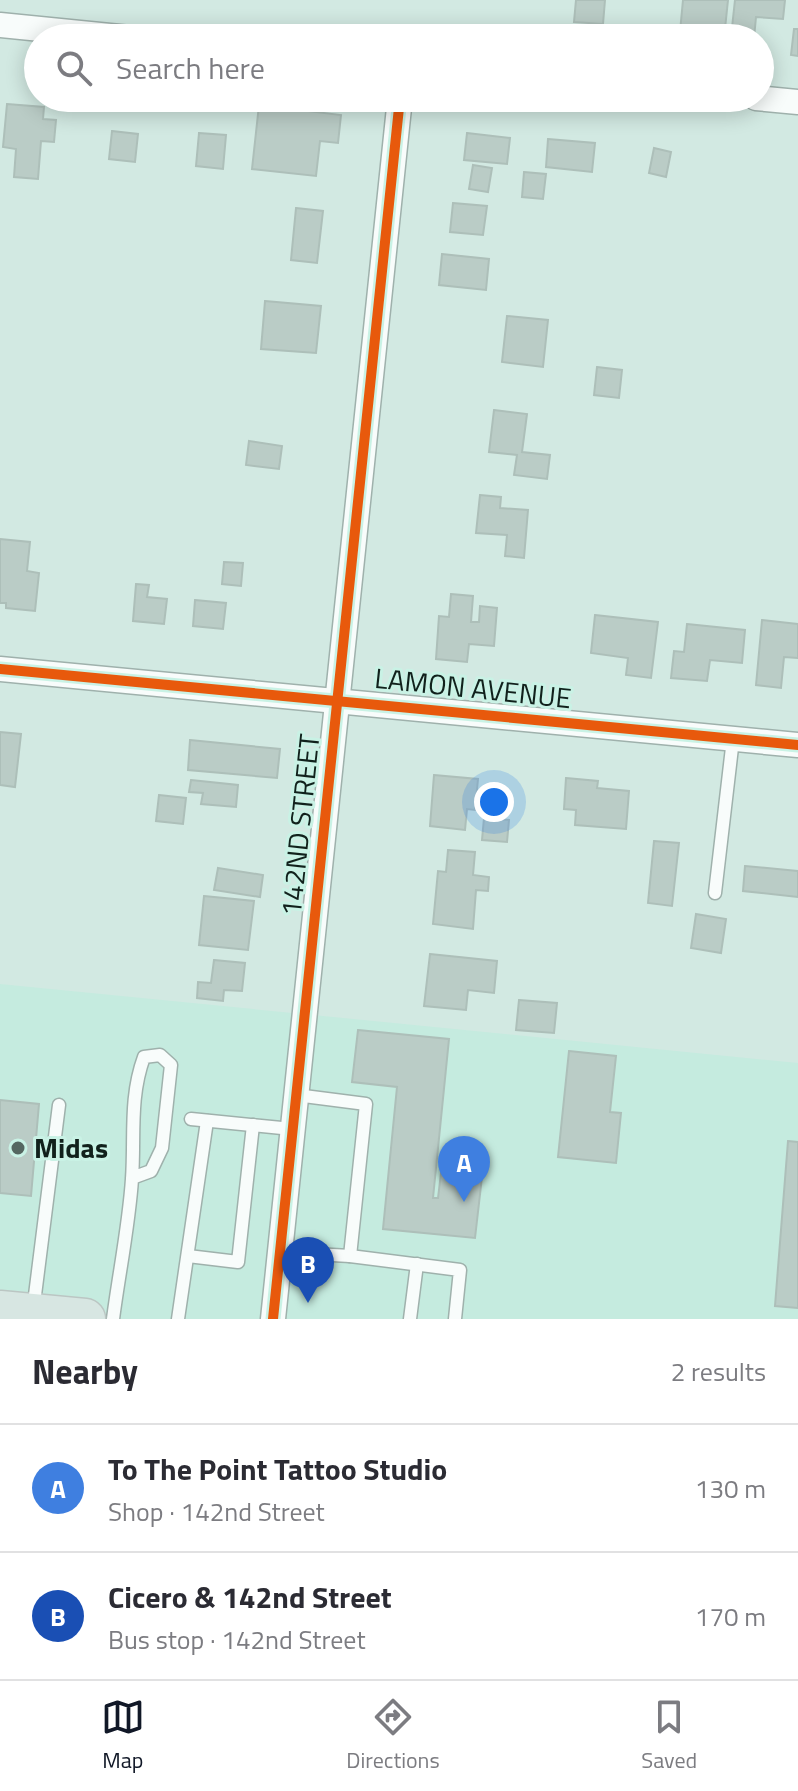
<!DOCTYPE html>
<meta charset="utf-8">
<style>
:root{--surface:#fff;--page:#f7f7f7;--text:#2b2b33;--muted:#7c7c81;--line:#e1e1e2;--accent:#111827}
body{margin:0;font-family:"Titillium Web",sans-serif;background:var(--page);color:var(--text)}
.you{position:absolute;left:494px;top:802px;width:28px;height:28px;margin:-20px;border:6px solid #fff;border-radius:50%;background:#1a73e8;box-shadow:0 0 0 12px #1a73e833}
.badge{display:grid;place-items:center;width:52px;height:52px;border-radius:50%;background:var(--accent);color:#fff;font-size:26px;font-weight:700}
.pin{position:absolute;translate:-50% -66px;filter:drop-shadow(0 2px 4px #0008)}
.pin::after{content:'';position:absolute;top:42px;width:28px;height:24px;background:inherit;clip-path:polygon(0 0,100% 0,50% 100%)}
.list{margin:0;padding:0;list-style:none}
h2{display:flex;justify-content:space-between;align-items:center;height:104px;margin:0;padding:0 32px;font-size:34px}
h2 small{font-size:26px;font-weight:400;color:var(--muted)}
.list li{display:grid;grid-template-columns:52px 1fr auto;gap:24px;align-items:center;box-sizing:border-box;height:128px;padding:0 32px;border-top:2px solid var(--line)}
.list b{display:block;font-size:30px;white-space:nowrap}
.list p{margin:0;font-size:26px;white-space:nowrap;color:var(--muted)}
.list em{font-size:26px;font-style:normal;color:var(--muted)}
.icon{flex:none;width:44px;height:44px;fill:none;stroke:currentColor;stroke-width:2;stroke-linecap:round;stroke-linejoin:round}
.map{position:relative;flex:none;width:798px;height:1319px;overflow:hidden}
.search{position:absolute;background:var(--surface);box-shadow:0 4px 20px #0003;left:24px;right:24px;top:24px;height:88px;display:flex;align-items:center;gap:20px;box-sizing:border-box;padding:0 28px;border-radius:44px;color:var(--muted);font-size:30px}
.sheet{height:360px;background:var(--surface)}
nav{display:flex;justify-content:space-around;align-items:center;box-sizing:border-box;height:112px;border-top:2px solid var(--line);background:var(--surface);font-size:22px;color:var(--muted)}
nav a{display:grid;justify-items:center;gap:4px}
nav .on{color:var(--accent)}
.map>svg:first-child{display:block}
.built{fill:#c5ebdf}
.building{fill:#baccc6;stroke:#adbfb9;stroke-width:2}
.lines{fill:none;stroke-linecap:round;stroke-linejoin:round}
.lane-casing{stroke:#9fb1ac;stroke-width:15}
.street-casing{stroke:#9fb1ac;stroke-width:27}
.primary-casing{stroke:#bbc6c3;stroke-width:43}
.lane{stroke:#f8fcfb;stroke-width:12}
.street{stroke:#f8fcfb;stroke-width:24}
.primary{stroke:#d7e6e2;stroke-width:40}
.cycleway-casing{stroke:#c9f2e5;stroke-width:15}
.cycleway{stroke:#e8590c;stroke-width:10}
.poi-dot{fill:#556761;stroke:#c9f2e5;stroke-width:3}
.labels{text-anchor:middle;stroke-width:6;stroke-linejoin:round;paint-order:stroke}
.street-label{font-size:28px;fill:#11211c;stroke:#c9f2e5}
.poi-label{font-size:28px;font-weight:bold;fill:#11211c;stroke:#c9f2e5;text-anchor:start}
</style>
<div class="map">
<svg width="798" height="1319" viewBox="0 0 798 1319">
<rect width="100%" height="100%" fill="#d2e9e2"/>
<!-- built -->
<polygon class="built" points="0,984 798,1063 798,1319 0,1319"/>
<!-- building -->
<g class="building">
<polygon points="576,0 605,0 603,24 574,22"/>
<polygon points="683,0 728,0 724,38 697,38 697,34 680,32"/>
<polygon points="735,0 785,0 783,19 756,17 754,38 731,37"/>
<polygon points="794,29 798,29 798,56 791,55"/>
<polygon points="7,104 44,107 43,119 56,120 54,142 41,141 38,179 14,177 16,149 3,147"/>
<polygon points="259,105 341,115 338,143 320,141 316,176 252,169"/>
<polygon points="112,131 138,134 135,162 109,159"/>
<polygon points="199,133 226,135 223,169 196,166"/>
<polygon points="467,133 510,138 507,164 464,160"/>
<polygon points="548,139 595,143 592,172 546,167"/>
<polygon points="654,148 671,152 666,177 649,173"/>
<polygon points="473,165 492,168 488,192 469,189"/>
<polygon points="524,172 546,174 543,199 522,197"/>
<polygon points="453,203 487,206 483,235 450,232"/>
<polygon points="296,208 323,211 317,263 291,260"/>
<polygon points="442,254 489,259 486,290 439,285"/>
<polygon points="265,301 321,306 316,353 261,349"/>
<polygon points="507,316 548,320 543,367 502,362"/>
<polygon points="597,367 622,370 619,398 594,395"/>
<polygon points="494,410 527,414 522,452 550,455 547,479 514,475 517,455 489,452"/>
<polygon points="249,441 282,446 279,469 246,465"/>
<polygon points="480,495 501,497 500,508 528,510 524,558 505,556 507,535 476,533"/>
<polygon points="0,539 30,542 27,571 39,573 35,611 6,608 6,603 0,603"/>
<polygon points="224,562 243,563 241,586 222,584"/>
<polygon points="136,584 149,585 147,597 167,599 164,624 133,621"/>
<polygon points="451,594 473,596 471,622 479,622 480,606 497,608 494,646 469,644 467,662 436,659 439,616 449,617"/>
<polygon points="195,600 226,603 223,629 193,626"/>
<polygon points="595,615 658,622 651,678 626,675 628,658 591,653"/>
<polygon points="762,620 798,624 798,658 784,657 781,688 756,685"/>
<polygon points="687,624 745,630 742,663 710,660 707,681 671,678 674,651 684,652"/>
<polygon points="0,732 21,734 15,787 0,785"/>
<polygon points="190,740 280,749 277,778 188,770"/>
<polygon points="434,775 478,779 475,810 467,809 465,830 430,826"/>
<polygon points="566,778 598,781 597,788 629,791 626,829 575,825 576,810 564,809"/>
<polygon points="191,780 238,785 236,807 201,804 203,793 189,792"/>
<polygon points="159,795 186,798 183,824 156,821"/>
<polygon points="484,818 509,820 507,842 482,840"/>
<polygon points="654,841 679,843 672,906 648,903"/>
<polygon points="448,850 475,852 473,875 489,877 488,891 476,890 473,929 433,924 438,871 446,872"/>
<polygon points="745,866 798,871 798,897 743,891"/>
<polygon points="218,868 263,875 260,897 214,890"/>
<polygon points="204,896 254,901 248,950 199,945"/>
<polygon points="696,914 726,919 721,953 691,948"/>
<polygon points="430,954 497,961 494,993 468,990 466,1010 424,1006"/>
<polygon points="214,960 245,963 242,991 224,990 223,1001 197,998 198,982 211,983"/>
<polygon points="519,1000 557,1003 554,1033 516,1030"/>
<polygon points="358,1030 449,1039 433,1198 438,1198 441,1173 482,1177 475,1238 383,1229 397,1087 352,1082"/>
<polygon points="569,1051 616,1056 610,1112 621,1113 616,1163 558,1157"/>
<polygon points="0,1100 39,1104 31,1196 0,1193"/>
<polygon points="788,1141 798,1142 798,1308 775,1306"/>
</g>
<g class="lines">
<defs>
<g id="lane">
<polyline points="715,893 733,739"/>
<polyline points="296,1095 366,1104 350,1256 460,1270 455,1319"/>
<polyline points="191,1119 292,1129"/>
<polyline points="280,1252 350,1256"/>
<polyline points="188,1256 238,1262 253,1125"/>
<polyline points="33,1311 59,1105"/>
<path d="M113 1319C119 1273 129 1225 132 1179 135 1137 129 1098 144 1057L160 1055 171 1065 162 1148 151 1171 132 1178"/>
<polyline points="178,1319 207,1121"/>
<polyline points="410,1319 417,1264"/>
</g>
<g id="street">
<polyline points="0,25 130,38"/>
<polyline points="756,98 798,102"/>
<polyline points="0,669 798,745"/>
<polyline points="273,1319 400,98"/>
</g>
<polyline id="primary" points="0,1311 85,1319"/>
</defs>
<!-- lane casing -->
<use href="#lane" class="lane-casing"/>
<!-- street casing -->
<use href="#street" class="street-casing"/>
<!-- primary casing -->
<use href="#primary" class="primary-casing"/>
<!-- lane -->
<use href="#lane" class="lane"/>
<!-- street -->
<use href="#street" class="street"/>
<!-- primary -->
<use href="#primary" class="primary"/>
<defs>
<g id="cycleway">
<polyline points="0,669 798,745"/>
<polyline points="273,1319 400,98"/>
</g>
</defs>
<!-- cycleway casing -->
<use href="#cycleway" class="cycleway-casing"/>
<!-- cycleway -->
<use href="#cycleway" class="cycleway"/>
</g>
<!-- markers -->
<circle class="poi-dot" cx="18" cy="1148" r="8"/>
<g class="labels">
<!-- street labels -->
<g class="street-label">
<text transform="translate(473 688) rotate(6)" y="10">LAMON AVENUE</text>
<text transform="translate(300 825) rotate(-84)" y="10">142ND STREET</text>
</g>
<!-- poi labels -->
<g class="poi-label">
<text x="34" y="1158">Midas</text>
</g>
</g>
</svg>
<div class="you"></div>
<div class="pin badge" style="left:464px;top:1202px;background:#3f7fe0">A</div>
<div class="pin badge" style="left:308px;top:1303px;background:#1a4fb4">B</div>
<div class="search"><svg class="icon" aria-label="search" viewBox="0 0 24 24"><circle cx="10" cy="10" r="6"/><path d="M15 15l6 6"/></svg>Search here</div>
</div>
<section class="sheet">
<h2>Nearby<small>2 results</small></h2>
<ul class="list">
<li><span class="badge" style="background:#3f7fe0">A</span><div><b>To The Point Tattoo Studio</b><p>Shop · 142nd Street</p></div><em>130 m</em></li>
<li><span class="badge" style="background:#1a4fb4">B</span><div><b>Cicero &amp; 142nd Street</b><p>Bus stop · 142nd Street</p></div><em>170 m</em></li>
</ul>
</section>
<nav>
<a class="on"><svg class="icon" aria-label="map" viewBox="0 0 24 24"><path d="M3 6l6-2 6 2 6-2v14l-6 2-6-2-6 2zM9 4v14M15 6v14"/></svg>Map</a>
<a><svg class="icon" aria-label="directions" viewBox="0 0 24 24"><path d="M12 3l9 9-9 9-9-9zM9 14v-3h6M13 9l2 2-2 2"/></svg>Directions</a>
<a><svg class="icon" aria-label="saved" viewBox="0 0 24 24"><path d="M7 4h10v16l-5-4-5 4z"/></svg>Saved</a>
</nav>
